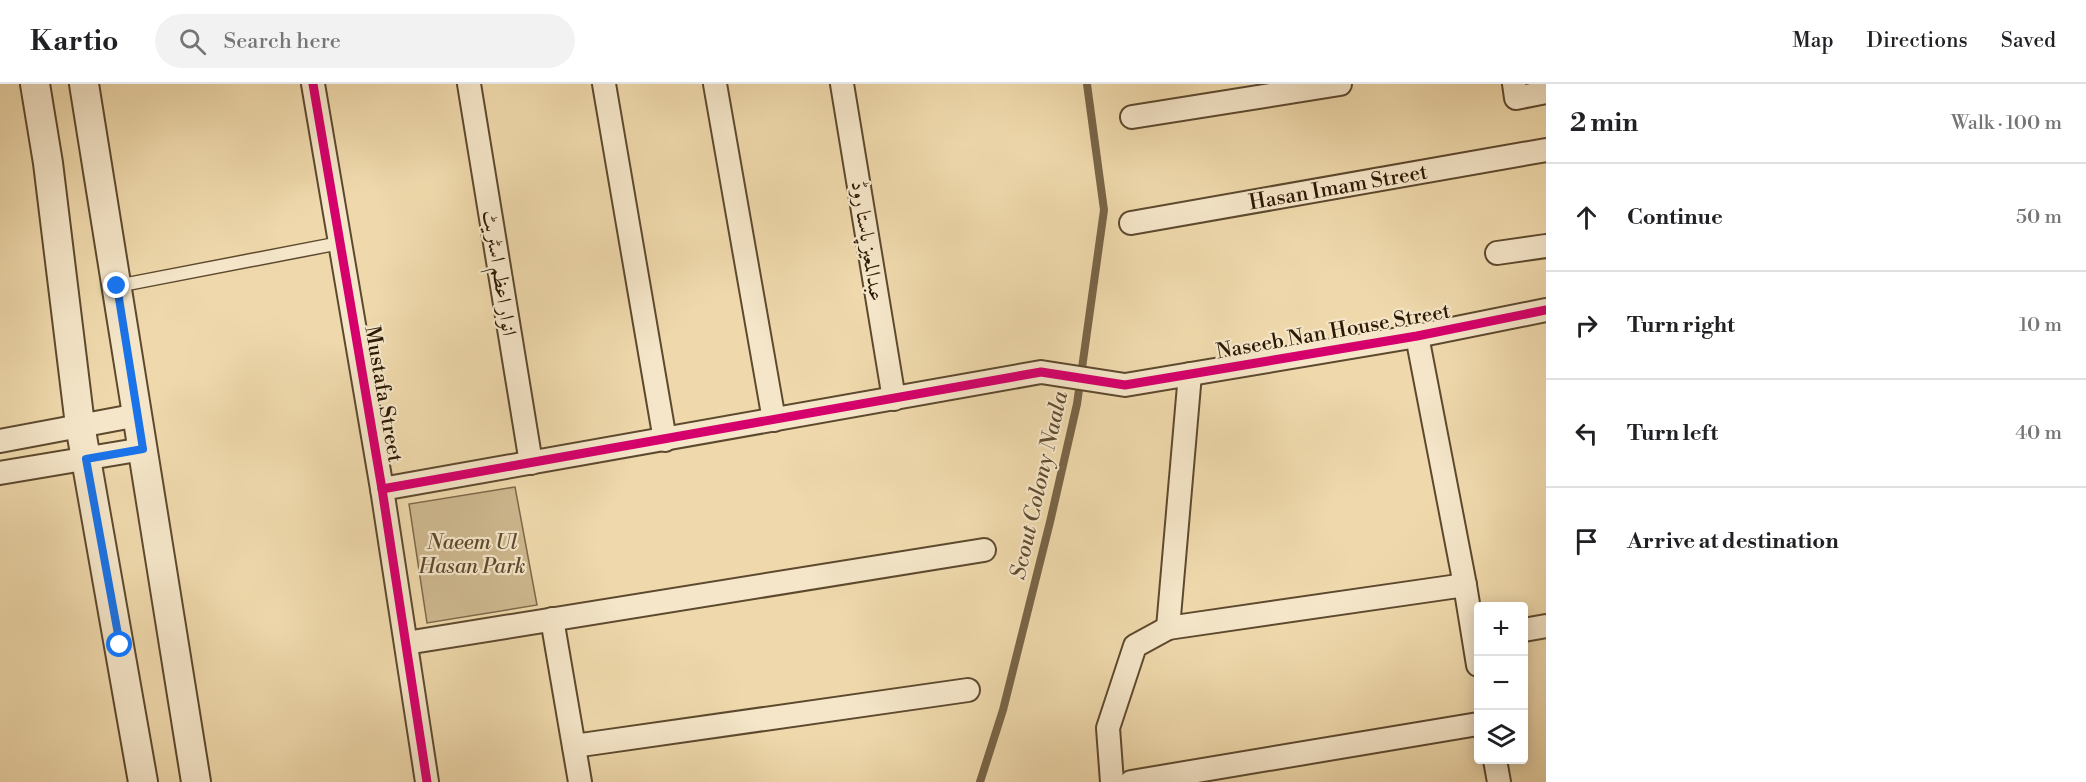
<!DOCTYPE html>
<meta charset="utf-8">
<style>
:root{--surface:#fff;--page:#f2f2f2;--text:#202124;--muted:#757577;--line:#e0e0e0}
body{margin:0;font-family:"Libre Bodoni",Amiri,serif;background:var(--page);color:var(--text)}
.controls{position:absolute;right:18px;bottom:18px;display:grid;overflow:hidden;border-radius:6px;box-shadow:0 3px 15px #0003}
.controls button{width:54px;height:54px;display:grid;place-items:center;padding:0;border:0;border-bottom:2px solid var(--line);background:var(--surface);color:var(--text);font:30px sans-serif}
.stop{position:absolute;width:18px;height:18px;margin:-14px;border:4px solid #1a73e8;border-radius:50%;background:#fff}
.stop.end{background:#1a73e8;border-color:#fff;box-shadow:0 2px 6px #0008}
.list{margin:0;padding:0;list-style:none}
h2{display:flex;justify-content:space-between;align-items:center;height:78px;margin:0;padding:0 24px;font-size:26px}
h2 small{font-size:20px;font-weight:400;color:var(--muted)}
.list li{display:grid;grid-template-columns:39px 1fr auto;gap:18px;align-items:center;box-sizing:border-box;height:108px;padding:0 24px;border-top:2px solid var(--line)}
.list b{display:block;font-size:22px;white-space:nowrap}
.list em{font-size:20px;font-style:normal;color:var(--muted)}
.icon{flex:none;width:33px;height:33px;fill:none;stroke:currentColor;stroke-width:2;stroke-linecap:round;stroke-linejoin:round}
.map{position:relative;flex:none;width:1546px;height:698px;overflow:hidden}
header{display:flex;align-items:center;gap:36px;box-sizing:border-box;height:84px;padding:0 30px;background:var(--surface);border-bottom:2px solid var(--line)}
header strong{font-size:28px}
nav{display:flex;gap:33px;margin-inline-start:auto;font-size:21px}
.search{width:420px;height:54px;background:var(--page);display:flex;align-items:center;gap:15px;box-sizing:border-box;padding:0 21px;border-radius:33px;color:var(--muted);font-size:22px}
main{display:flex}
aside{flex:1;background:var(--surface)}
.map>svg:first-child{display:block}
.green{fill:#ceb88f;stroke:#7d684a;stroke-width:1.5}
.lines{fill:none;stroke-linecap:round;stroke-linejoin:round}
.stream{stroke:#796547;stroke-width:8}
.service-casing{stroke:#5d492e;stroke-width:15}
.minor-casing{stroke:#5d492e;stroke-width:26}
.tertiary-casing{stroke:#5d492e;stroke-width:32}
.service{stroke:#f5e6c9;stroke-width:12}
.minor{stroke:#f5e6c9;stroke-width:22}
.tertiary{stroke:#f5e6c9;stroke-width:28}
.cycleway-casing{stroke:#f5e6c9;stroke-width:13}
.cycleway{stroke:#d6006c;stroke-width:9}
.route{stroke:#1a73e8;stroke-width:8}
.labels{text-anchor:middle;stroke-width:4.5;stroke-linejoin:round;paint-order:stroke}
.street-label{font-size:21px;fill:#2c1904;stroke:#f5e6c9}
.park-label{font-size:21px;font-style:italic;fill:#5d492e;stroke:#f5e6c9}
.water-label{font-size:22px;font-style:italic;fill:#604c30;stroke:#f5e6c9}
</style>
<header>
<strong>Kartio</strong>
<div class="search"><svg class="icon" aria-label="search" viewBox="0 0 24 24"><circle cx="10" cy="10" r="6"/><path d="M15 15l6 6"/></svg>Search here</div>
<nav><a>Map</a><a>Directions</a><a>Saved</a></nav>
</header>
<main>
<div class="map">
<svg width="1546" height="698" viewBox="0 0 1546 698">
<rect width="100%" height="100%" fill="#efd9ac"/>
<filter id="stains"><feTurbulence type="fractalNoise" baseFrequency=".00333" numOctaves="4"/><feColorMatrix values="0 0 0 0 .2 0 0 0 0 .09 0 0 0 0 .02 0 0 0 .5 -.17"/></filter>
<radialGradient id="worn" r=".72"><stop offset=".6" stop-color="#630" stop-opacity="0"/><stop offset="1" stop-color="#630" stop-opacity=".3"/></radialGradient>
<!-- green -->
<polygon class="green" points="515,403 537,521 427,539 409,420"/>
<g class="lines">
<!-- stream -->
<polyline class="stream" points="980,698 1003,626 1050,438 1077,320 1104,126 1087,0"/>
<defs>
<polyline id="service" points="117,202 340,159"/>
<g id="minor">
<polyline points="313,0 382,405 427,698"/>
<polyline points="469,0 531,379"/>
<polyline points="604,0 665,356"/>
<polyline points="715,0 774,336"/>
<polyline points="842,0 894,315"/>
<polyline points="1514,0 1516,14 1546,8"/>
<polyline points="1132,33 1340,0"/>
<polyline points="1131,139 1546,66"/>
<polyline points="1497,169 1546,162"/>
<polyline points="1417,252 1465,501 1478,581"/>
<polyline points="1190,290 1168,544 1465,501"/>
<polyline points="0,357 138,331"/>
<polyline points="0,389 143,365"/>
<polyline points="382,405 1041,288 1125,301 1417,252 1546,226"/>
<polyline points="552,535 580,698"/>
<polyline points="1524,546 1546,542"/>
<polyline points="406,559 984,466"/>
<polyline points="574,662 968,606"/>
<polyline points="1495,676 1499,698"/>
<polyline points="1112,698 1108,644 1135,562 1168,544"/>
<polyline points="1131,698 1478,640"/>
</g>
<g id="tertiary">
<polyline points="35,0 48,79 80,341 143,698"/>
<polyline points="84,0 196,698"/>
</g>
</defs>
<!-- service casing -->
<use href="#service" class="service-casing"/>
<!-- minor casing -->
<use href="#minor" class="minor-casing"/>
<!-- tertiary casing -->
<use href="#tertiary" class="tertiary-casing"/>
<!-- service -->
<use href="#service" class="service"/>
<!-- minor -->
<use href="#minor" class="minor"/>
<!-- tertiary -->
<use href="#tertiary" class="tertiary"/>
<defs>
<g id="cycleway">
<polyline points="313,0 382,405 427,698"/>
<polyline points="382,405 1041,288 1125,301 1417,252 1546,226"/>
</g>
</defs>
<!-- cycleway casing -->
<use href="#cycleway" class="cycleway-casing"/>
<!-- cycleway -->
<use href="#cycleway" class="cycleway"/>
</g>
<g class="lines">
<!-- route -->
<polyline class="route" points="117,202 143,365 86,375 120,561"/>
</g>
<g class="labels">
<!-- street labels -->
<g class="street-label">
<text transform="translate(1338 103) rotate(-10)" y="7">Hasan Imam Street</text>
<text transform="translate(868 157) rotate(81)" y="7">عبدالمعیز پاستا روڈ</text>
<text transform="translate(500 189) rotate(81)" y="7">انوار اعظم اسٹریٹ</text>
<text transform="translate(1333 247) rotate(-10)" y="7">Naseeb Nan House Street</text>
<text transform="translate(384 310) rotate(80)" y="7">Mustafa Street</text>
</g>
<!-- park labels -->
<g class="park-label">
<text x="472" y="465">Naeem Ul<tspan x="472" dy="24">Hasan Park</tspan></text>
</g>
<!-- water labels -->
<g class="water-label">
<text transform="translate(1038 401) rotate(-77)" y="8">Scout Colony Naala</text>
</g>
</g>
<rect width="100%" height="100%" filter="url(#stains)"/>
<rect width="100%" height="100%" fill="url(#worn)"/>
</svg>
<div class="controls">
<button>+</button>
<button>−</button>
<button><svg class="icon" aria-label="layers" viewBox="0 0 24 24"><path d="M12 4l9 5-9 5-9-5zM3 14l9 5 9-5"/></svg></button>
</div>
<div class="stop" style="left:120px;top:561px"></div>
<div class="stop end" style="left:117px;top:202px"></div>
</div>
<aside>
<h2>2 min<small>Walk · 100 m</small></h2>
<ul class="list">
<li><svg class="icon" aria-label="ahead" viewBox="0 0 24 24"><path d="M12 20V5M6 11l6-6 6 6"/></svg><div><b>Continue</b></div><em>50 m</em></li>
<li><svg class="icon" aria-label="right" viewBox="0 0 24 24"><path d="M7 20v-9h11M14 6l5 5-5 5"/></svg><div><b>Turn right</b></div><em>10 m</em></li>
<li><svg class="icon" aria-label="left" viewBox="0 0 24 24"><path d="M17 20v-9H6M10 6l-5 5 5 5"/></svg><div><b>Turn left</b></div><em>40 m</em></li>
<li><svg class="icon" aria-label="arrive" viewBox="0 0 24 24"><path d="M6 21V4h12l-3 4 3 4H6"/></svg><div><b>Arrive at destination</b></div></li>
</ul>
</aside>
</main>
